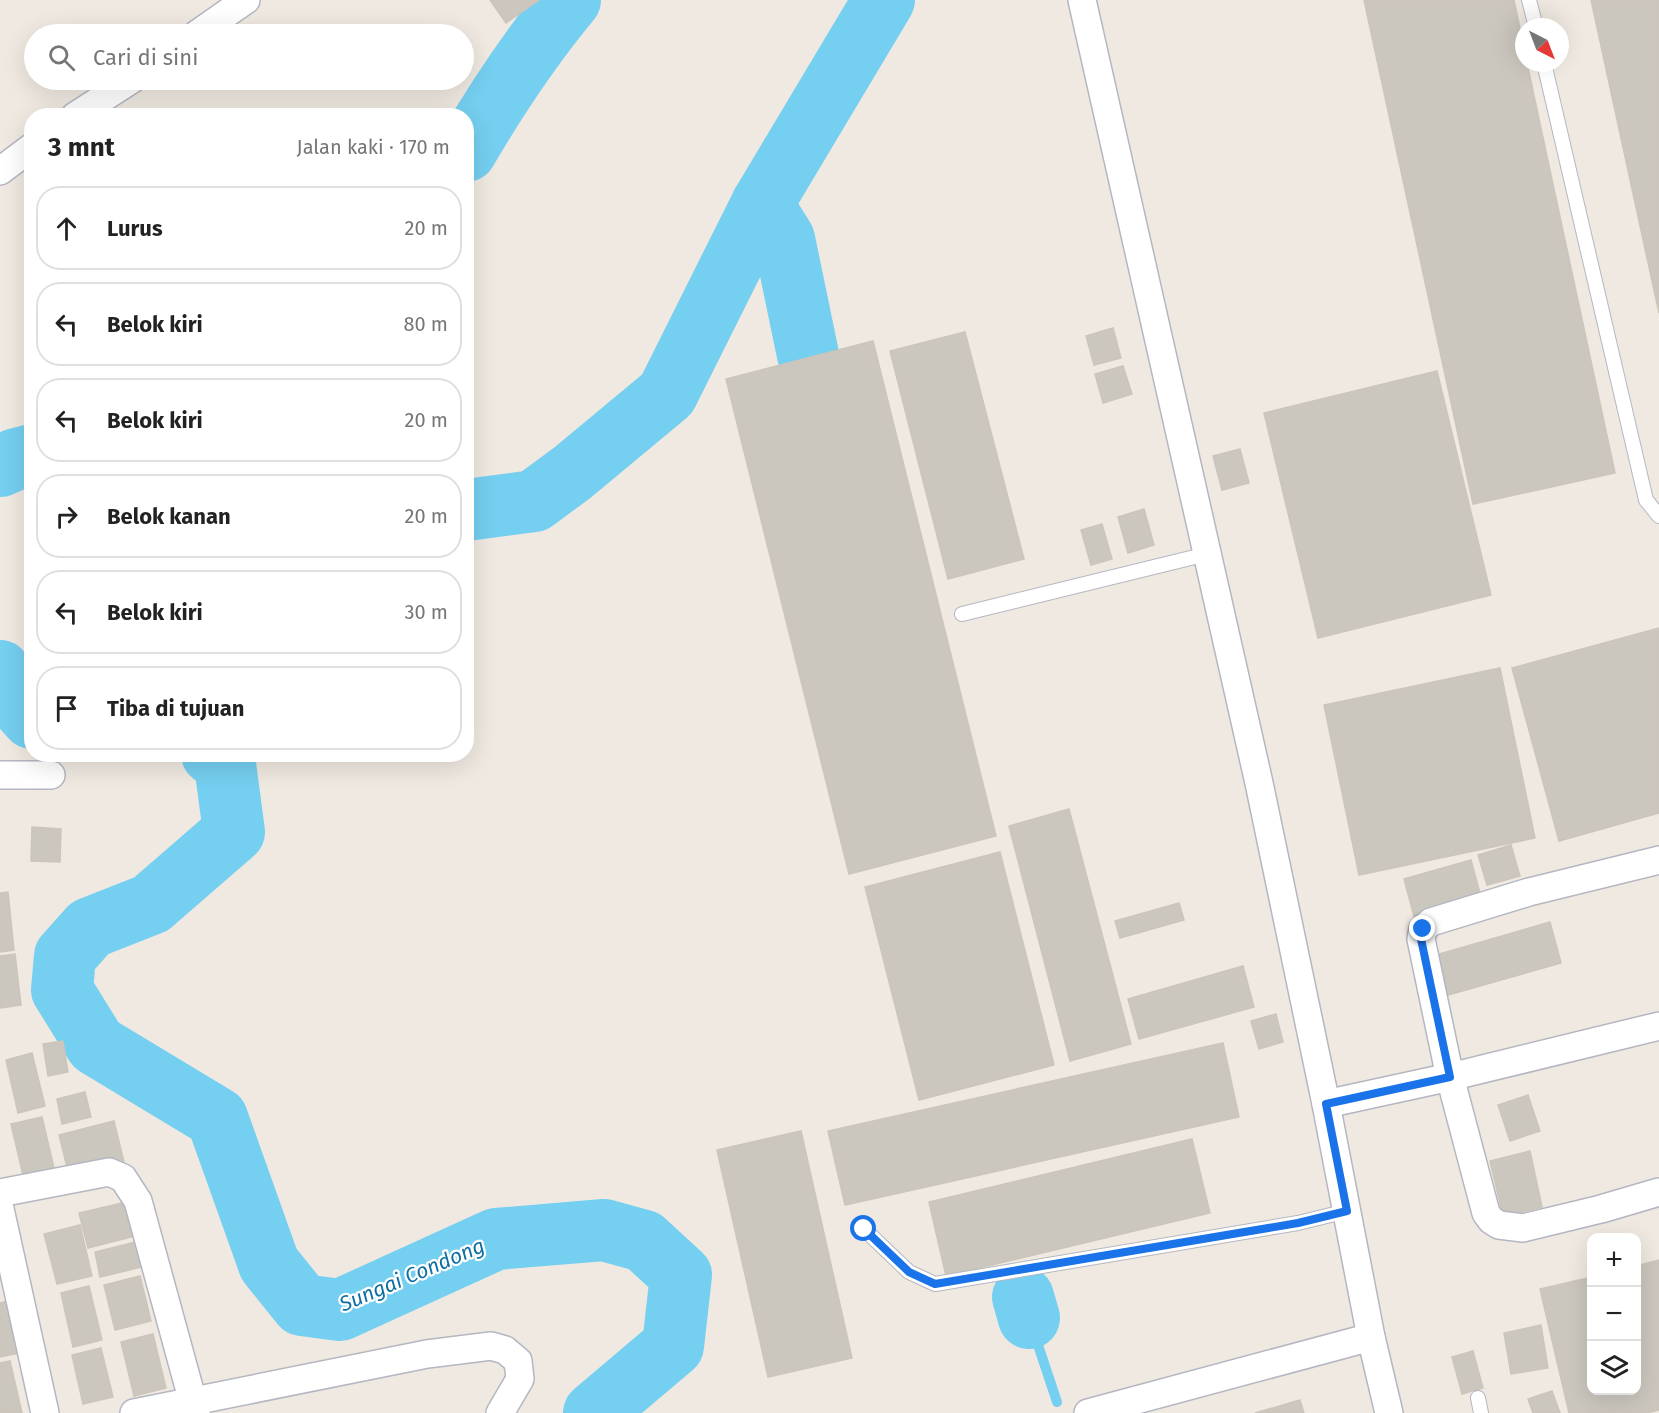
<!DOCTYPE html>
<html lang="id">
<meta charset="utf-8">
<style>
:root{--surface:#fff;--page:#f2f2f2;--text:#222;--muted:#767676;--line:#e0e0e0}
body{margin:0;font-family:"Fira Sans",sans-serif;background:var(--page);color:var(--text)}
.controls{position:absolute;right:18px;bottom:18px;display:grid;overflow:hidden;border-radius:12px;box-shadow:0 6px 24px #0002}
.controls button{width:54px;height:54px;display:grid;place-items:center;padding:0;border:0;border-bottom:2px solid var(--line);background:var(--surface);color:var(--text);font:30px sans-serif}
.compass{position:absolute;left:1515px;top:18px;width:54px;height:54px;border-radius:50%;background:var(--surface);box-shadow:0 6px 24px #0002;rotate:138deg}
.stop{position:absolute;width:18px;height:18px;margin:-14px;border:4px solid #1a73e8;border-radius:50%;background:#fff}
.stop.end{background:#1a73e8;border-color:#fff;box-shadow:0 2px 6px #0008}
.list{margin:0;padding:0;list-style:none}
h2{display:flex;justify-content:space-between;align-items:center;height:78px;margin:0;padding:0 24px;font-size:26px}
h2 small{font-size:20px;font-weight:400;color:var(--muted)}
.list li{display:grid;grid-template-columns:39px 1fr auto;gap:18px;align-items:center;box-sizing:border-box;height:84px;margin:0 12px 12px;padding:0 12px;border:2px solid var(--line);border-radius:24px}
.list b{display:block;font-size:22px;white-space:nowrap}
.list em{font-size:20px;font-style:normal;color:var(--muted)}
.icon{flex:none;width:33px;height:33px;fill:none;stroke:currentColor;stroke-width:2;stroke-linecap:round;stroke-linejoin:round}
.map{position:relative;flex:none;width:1659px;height:1413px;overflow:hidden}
.search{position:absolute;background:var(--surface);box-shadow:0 6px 24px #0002;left:24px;top:24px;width:450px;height:66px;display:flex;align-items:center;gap:15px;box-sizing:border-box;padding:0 21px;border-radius:33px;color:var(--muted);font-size:22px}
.panel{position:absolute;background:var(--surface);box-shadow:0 6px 24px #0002;left:24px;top:108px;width:450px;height:654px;border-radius:24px}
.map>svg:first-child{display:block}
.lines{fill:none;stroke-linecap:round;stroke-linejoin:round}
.stream{stroke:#75cff0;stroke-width:10}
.river{stroke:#75cff0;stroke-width:62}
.building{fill:#cbc7bf;stroke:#cbc5ba;stroke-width:1.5}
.service-casing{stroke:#b4b7c1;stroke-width:16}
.minor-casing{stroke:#b4b7c1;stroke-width:30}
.service{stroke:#fff;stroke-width:14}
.minor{stroke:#fff;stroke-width:27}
.route{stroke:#1a73e8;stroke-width:8}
.labels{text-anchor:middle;stroke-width:4.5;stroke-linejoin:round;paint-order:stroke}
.water-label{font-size:21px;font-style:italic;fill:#0d6fa3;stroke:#fff}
</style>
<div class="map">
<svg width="1659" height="1413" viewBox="0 0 1659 1413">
<rect width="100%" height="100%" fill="#efe9e1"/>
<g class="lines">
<!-- stream -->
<polyline class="stream" points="1029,1318 1057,1402"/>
<!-- river -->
<g class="river">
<path d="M466 151C497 98 531 47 570 0"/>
<polyline points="762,204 784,239 808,355"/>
<polyline points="0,466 16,459 32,455"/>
<polyline points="466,510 534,501 572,473 667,394 762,204 884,0"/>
<polyline points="0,671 15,699 32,718"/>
<polyline points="212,754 225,764 234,832 151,904 90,928 65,956 62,990 96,1045 217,1118 269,1264 302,1305 340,1310 496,1239 604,1230 644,1241 681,1275 673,1346 594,1413"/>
<polyline points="1023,1297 1029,1318"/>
</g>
</g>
<!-- building -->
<g class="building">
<polygon points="490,0 539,0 506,23"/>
<polygon points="1364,0 1514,0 1524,48 1524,63 1527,63 1615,473 1473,504"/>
<polygon points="1591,0 1659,0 1659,313"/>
<polygon points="1113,328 1121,358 1094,365 1086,336"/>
<polygon points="965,332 1024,559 948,579 890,351"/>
<polygon points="873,341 996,836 849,874 726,379"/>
<polygon points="1123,366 1132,394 1103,403 1095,374"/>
<polygon points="1437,371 1491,595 1318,638 1264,413"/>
<polygon points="1240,449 1249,483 1222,490 1213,456"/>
<polygon points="1144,509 1154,545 1128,553 1118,517"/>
<polygon points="1102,524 1112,559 1091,565 1081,530"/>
<polygon points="1659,628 1659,813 1559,841 1512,668"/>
<polygon points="1500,668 1535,838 1359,875 1324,705"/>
<polygon points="1069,809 1131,1044 1070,1061 1009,826"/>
<polygon points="32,827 61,829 60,862 31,861"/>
<polygon points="1511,845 1520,876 1487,885 1478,855"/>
<polygon points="1000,852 1054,1065 919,1100 865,887"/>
<polygon points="1471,860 1482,901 1415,920 1404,879"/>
<polygon points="8,892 14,950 0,952 0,893"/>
<polygon points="1179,903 1184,920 1120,938 1115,921"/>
<polygon points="1550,922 1561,963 1441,997 1429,957"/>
<polygon points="15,954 21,1005 0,1008 0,956"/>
<polygon points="1243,966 1254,1007 1139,1039 1128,999"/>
<polygon points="1276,1014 1283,1042 1259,1049 1251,1021"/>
<polygon points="63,1041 68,1072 48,1076 43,1044"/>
<polygon points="1223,1043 1239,1117 845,1205 828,1131"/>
<polygon points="32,1053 45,1106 18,1113 6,1060"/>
<polygon points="85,1092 91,1117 62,1124 57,1099"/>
<polygon points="1528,1095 1540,1131 1510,1141 1498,1105"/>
<polygon points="42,1117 54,1168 23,1175 11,1124"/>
<polygon points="114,1121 124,1162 69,1175 59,1135"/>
<polygon points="801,1131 852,1358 768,1377 717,1150"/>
<polygon points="1192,1139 1210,1213 946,1276 929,1202"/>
<polygon points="1530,1151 1542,1207 1503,1216 1490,1161"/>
<polygon points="135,1200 143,1234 88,1248 79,1213"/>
<polygon points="80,1225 92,1276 57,1284 44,1234"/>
<polygon points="140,1241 146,1266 100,1277 95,1252"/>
<polygon points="1659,1260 1659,1410 1647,1413 1569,1413 1540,1289 1592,1277 1592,1390 1636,1390 1636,1266"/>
<polygon points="140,1276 151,1321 115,1330 104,1285"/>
<polygon points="89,1286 102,1340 73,1347 61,1293"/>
<polygon points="8,1301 20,1353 0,1357 0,1303"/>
<polygon points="1541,1325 1548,1368 1511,1374 1504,1333"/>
<polygon points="153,1334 166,1388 134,1396 121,1342"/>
<polygon points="101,1348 113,1397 83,1404 72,1355"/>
<polygon points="1473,1351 1483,1388 1462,1394 1452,1357"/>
<polygon points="10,1361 22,1413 0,1413 0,1363"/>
<polygon points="1552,1391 1560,1413 1533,1413 1528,1399"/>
<polygon points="1300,1400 1304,1413 1255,1413"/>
</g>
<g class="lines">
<defs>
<g id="service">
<polyline points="1529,0 1536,27"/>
<polyline points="1544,63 1646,500 1659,516"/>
<polyline points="962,614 1207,554"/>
<polyline points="864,1229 909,1272 935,1284 1298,1223 1347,1211"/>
<polyline points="1478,1398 1481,1413"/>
</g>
<g id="minor">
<polyline points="1082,0 1259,783 1326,1104 1371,1337 1389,1413"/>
<polyline points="197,34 246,0"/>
<polyline points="75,116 131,80"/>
<polyline points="0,171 32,147"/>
<polyline points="0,775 51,775"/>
<polyline points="1659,860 1529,892 1431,922 1423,929 1421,939 1450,1077 1486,1213 1491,1220 1499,1225 1523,1228 1601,1209 1659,1192"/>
<polyline points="1326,1104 1450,1077 1659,1026"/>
<polyline points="0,1193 109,1172 123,1178 138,1201 196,1413"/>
<polyline points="0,1209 45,1413"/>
<polyline points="134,1413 427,1354 491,1346 505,1350 518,1361 520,1379 500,1413"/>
<polyline points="1088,1413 1371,1337"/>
</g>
</defs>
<!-- service casing -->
<use href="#service" class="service-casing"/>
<!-- minor casing -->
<use href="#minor" class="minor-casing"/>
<!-- service -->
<use href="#service" class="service"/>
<!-- minor -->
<use href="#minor" class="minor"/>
</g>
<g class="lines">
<!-- route -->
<polyline class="route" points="864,1229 909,1272 935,1284 1298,1223 1347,1211 1326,1104 1450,1077 1421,939 1423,929"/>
</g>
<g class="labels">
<!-- water labels -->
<g class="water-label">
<text transform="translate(412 1275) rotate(-23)" y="7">Sungai Condong</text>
</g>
</g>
</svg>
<div class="controls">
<button>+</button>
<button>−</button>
<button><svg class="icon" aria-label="layers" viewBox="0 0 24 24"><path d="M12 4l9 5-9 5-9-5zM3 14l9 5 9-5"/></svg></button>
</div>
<svg class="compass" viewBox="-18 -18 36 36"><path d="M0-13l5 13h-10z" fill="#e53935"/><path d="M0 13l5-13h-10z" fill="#767676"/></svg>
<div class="stop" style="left:864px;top:1229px"></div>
<div class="stop end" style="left:1423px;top:929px"></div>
<div class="search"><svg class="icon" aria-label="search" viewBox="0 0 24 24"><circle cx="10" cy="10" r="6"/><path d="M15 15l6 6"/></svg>Cari di sini</div>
<section class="panel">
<h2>3 mnt<small>Jalan kaki · 170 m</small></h2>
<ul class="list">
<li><svg class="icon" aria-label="ahead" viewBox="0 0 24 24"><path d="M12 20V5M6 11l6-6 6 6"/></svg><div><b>Lurus</b></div><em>20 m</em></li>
<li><svg class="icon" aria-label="left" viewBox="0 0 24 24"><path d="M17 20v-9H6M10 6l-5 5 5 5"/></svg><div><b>Belok kiri</b></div><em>80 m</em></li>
<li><svg class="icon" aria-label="left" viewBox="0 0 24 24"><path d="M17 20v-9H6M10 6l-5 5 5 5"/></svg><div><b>Belok kiri</b></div><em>20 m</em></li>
<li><svg class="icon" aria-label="right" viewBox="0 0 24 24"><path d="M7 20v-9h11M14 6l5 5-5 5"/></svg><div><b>Belok kanan</b></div><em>20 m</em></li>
<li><svg class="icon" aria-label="left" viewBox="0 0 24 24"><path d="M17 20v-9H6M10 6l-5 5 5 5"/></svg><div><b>Belok kiri</b></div><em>30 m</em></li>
<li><svg class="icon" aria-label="arrive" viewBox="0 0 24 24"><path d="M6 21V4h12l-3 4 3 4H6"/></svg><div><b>Tiba di tujuan</b></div></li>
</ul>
</section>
</div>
